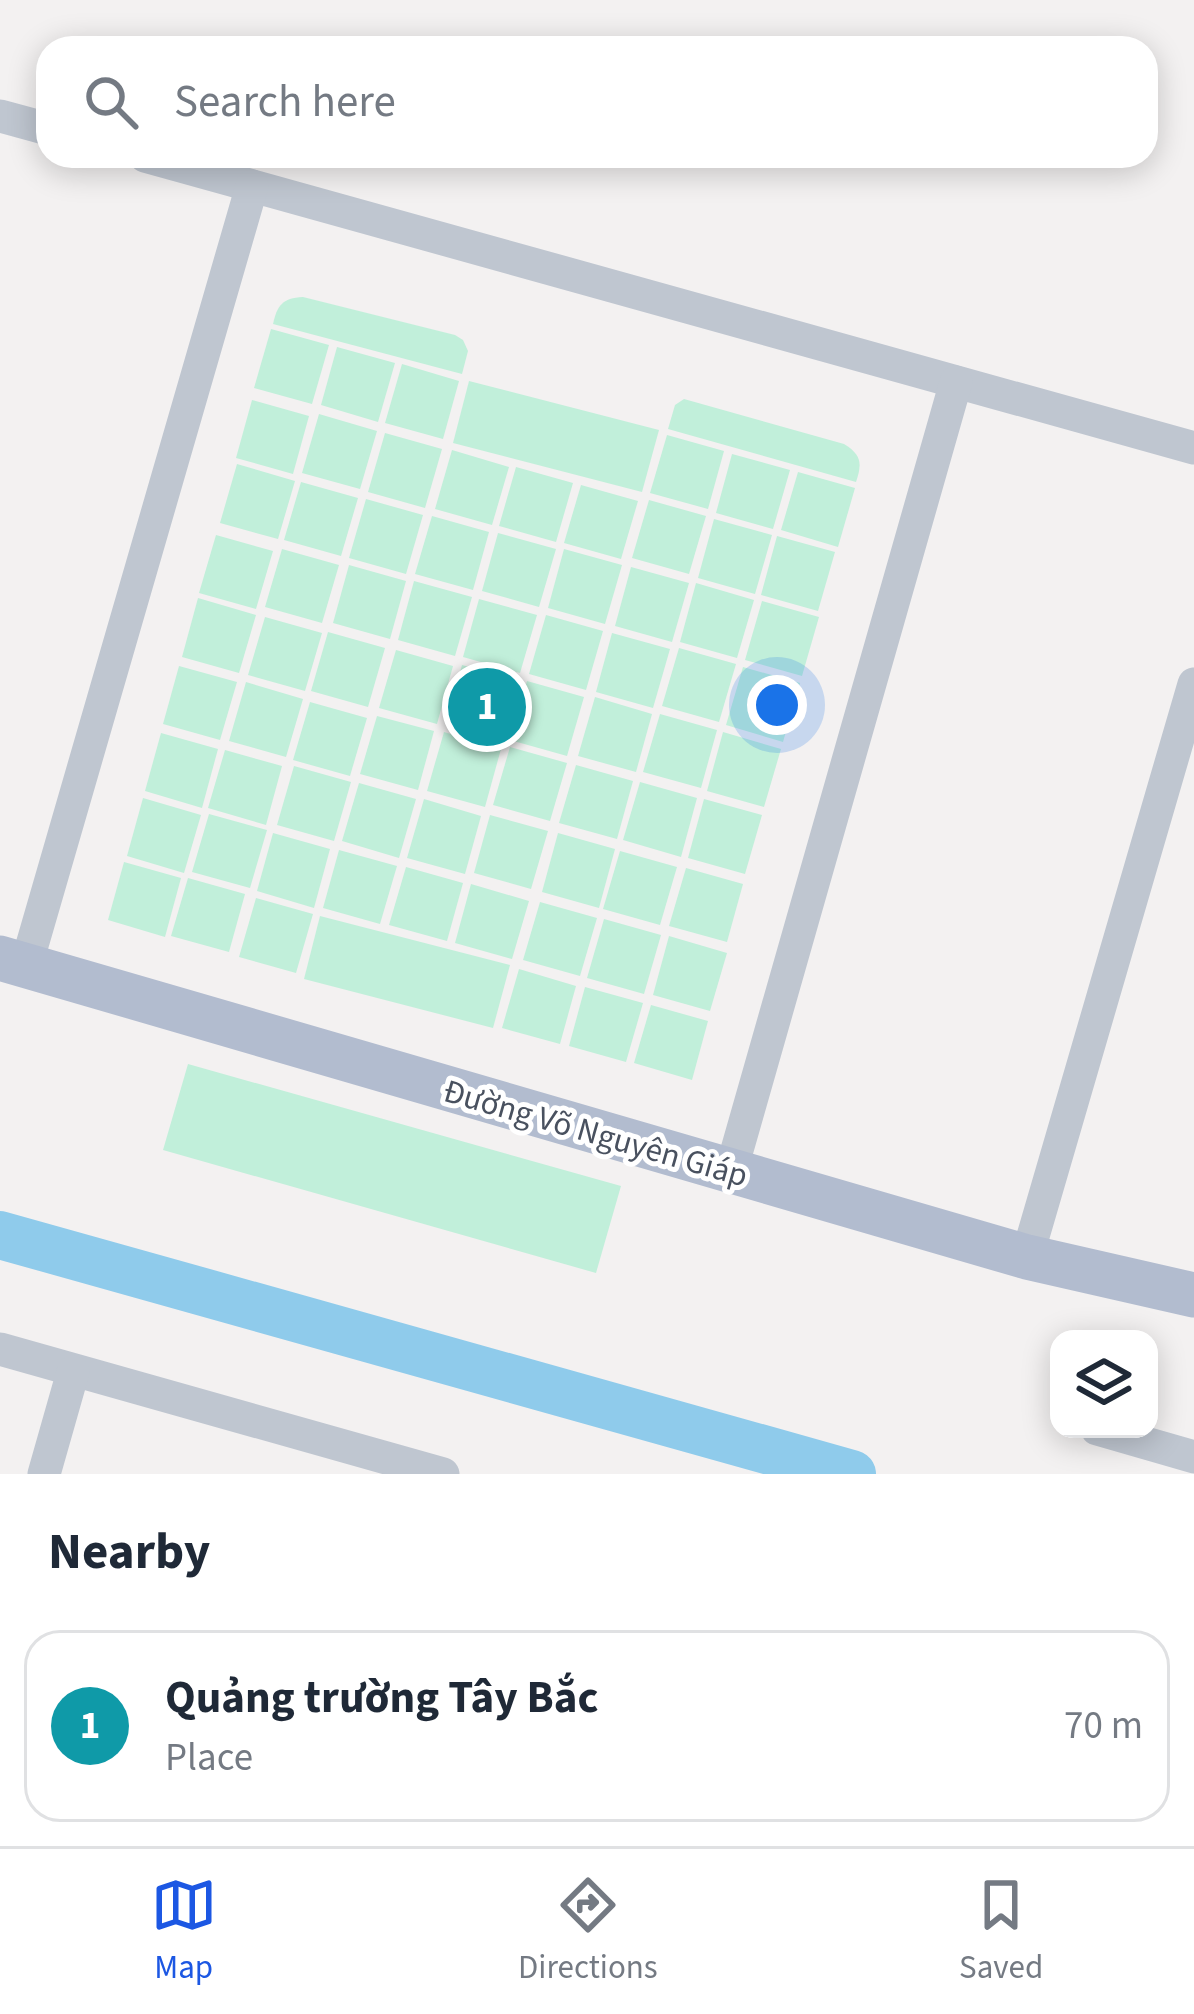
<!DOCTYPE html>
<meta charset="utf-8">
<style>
:root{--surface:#fff;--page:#f2f2f3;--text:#1f2937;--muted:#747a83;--line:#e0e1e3;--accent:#1c57e3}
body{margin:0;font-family:"Source Sans 3",sans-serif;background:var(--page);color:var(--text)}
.controls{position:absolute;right:36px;bottom:36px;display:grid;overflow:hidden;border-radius:24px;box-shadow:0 6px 30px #0003}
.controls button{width:108px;height:108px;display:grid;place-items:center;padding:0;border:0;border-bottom:3px solid var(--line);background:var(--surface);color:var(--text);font:60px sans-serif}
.you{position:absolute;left:777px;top:705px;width:42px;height:42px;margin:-30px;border:9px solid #fff;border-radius:50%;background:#1a73e8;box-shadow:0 0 0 18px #1a73e833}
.badge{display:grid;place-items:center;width:78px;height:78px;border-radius:50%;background:var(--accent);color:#fff;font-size:39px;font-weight:700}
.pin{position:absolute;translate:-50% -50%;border:6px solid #fff;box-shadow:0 3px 12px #0006}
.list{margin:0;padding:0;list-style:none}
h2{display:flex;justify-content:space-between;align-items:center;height:156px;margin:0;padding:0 48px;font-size:51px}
h2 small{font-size:39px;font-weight:400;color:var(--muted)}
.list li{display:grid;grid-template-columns:78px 1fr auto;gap:36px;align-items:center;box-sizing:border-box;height:192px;margin:0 24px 24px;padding:0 24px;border:3px solid var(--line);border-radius:36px}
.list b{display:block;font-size:45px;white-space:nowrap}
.list p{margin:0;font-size:39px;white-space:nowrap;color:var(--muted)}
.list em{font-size:39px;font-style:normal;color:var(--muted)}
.icon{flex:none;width:66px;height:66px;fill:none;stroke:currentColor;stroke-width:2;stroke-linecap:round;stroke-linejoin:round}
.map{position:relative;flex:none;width:1194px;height:1474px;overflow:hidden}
.search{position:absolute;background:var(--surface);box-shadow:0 6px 30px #0003;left:36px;right:36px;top:36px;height:132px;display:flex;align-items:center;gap:30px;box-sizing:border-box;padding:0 42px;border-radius:36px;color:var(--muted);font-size:45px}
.sheet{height:372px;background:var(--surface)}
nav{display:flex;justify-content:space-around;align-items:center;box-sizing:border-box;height:168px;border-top:3px solid var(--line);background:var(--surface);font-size:33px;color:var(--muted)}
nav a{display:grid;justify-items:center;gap:6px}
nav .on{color:var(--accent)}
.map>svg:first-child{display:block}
.green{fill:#c1efda}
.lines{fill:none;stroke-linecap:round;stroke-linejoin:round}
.river{stroke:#8fcbeb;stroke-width:48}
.minor{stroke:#bfc6d0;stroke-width:33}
.major{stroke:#b2bccf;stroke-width:45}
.labels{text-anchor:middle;stroke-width:10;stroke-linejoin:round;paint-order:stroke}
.street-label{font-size:33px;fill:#49515f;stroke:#fff}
</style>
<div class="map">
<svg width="1194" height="1474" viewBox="0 0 1194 1474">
<rect width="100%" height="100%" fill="#f3f1f1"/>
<!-- green -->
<g class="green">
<path d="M303 297 455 335 463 340 468 351 462 374 273 324C277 306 282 298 303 297Z"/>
<polygon points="271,329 329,345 312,404 254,388"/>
<polygon points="337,347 395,363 378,422 321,405"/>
<polygon points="402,364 459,381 443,439 385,423"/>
<polygon points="469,381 659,430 642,492 453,443"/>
<path d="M684 399 844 444C862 455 862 464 856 482L668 429 675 405Z"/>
<polygon points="252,400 309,416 293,474 236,458"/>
<polygon points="319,414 377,431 360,489 302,473"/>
<polygon points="385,433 442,449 425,508 368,492"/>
<polygon points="667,435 724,451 708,509 650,493"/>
<polygon points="452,450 509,467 492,525 435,509"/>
<polygon points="732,454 790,470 773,529 716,513"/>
<polygon points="237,464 295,481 278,539 220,523"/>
<polygon points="516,467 573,483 556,542 499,526"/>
<polygon points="798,472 855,488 838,547 781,530"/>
<polygon points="301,482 358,498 341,556 284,540"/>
<polygon points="581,485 638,501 621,559 564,543"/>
<polygon points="366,499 423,515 406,574 349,558"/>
<polygon points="649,500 706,516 689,574 632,558"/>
<polygon points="432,516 489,532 473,590 415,574"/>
<polygon points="714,519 772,535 755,594 698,578"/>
<polygon points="498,533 556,549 539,607 482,591"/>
<polygon points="216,535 273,551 256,609 199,593"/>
<polygon points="777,536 835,552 818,611 761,595"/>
<polygon points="282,549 339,565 322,623 265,607"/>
<polygon points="564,549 622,565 605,624 548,608"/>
<polygon points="349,565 406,581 390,639 333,623"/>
<polygon points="631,567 689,583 672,642 615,626"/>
<polygon points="414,581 472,597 455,656 398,640"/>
<polygon points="696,583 754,600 737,658 680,642"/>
<polygon points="198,598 256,615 239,673 182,657"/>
<polygon points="479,599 537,615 520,673 463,657"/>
<polygon points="762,601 819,617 802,676 745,660"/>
<polygon points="546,615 603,631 586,690 529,674"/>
<polygon points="265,617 322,633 305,691 248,675"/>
<polygon points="328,632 385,648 368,707 311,691"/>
<polygon points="612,633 670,649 653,708 596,692"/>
<polygon points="679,648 736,664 719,722 662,706"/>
<polygon points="396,650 453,666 437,724 379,708"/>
<polygon points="462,665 520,681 503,740 446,723"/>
<polygon points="179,666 237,682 220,740 163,724"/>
<polygon points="743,667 800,683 783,742 726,725"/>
<polygon points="527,681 584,697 567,756 510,740"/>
<polygon points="246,682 303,699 286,757 229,741"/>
<polygon points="595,697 652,714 636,772 578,756"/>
<polygon points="310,702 367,718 350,776 293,760"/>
<polygon points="660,714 717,730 701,788 643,772"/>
<polygon points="377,716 434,731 418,790 360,774"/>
<polygon points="444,732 501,749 485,807 427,791"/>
<polygon points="723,732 781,749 764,807 707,791"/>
<polygon points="161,733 218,749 202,808 145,791"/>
<polygon points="510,747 567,763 550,821 493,805"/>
<polygon points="225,750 282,766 266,825 208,808"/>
<polygon points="576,765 633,781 617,839 559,823"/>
<polygon points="294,766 351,782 334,841 277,825"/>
<polygon points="640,782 697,798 681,857 623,840"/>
<polygon points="359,783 416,799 399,858 342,841"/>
<polygon points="143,798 201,815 184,873 127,856"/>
<polygon points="424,799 481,816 465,874 407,858"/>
<polygon points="704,799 762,815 745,874 688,858"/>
<polygon points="209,814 267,830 250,888 192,872"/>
<polygon points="490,815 548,831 531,889 474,873"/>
<polygon points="273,833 330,849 314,908 257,891"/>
<polygon points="558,833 615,849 599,908 542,892"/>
<polygon points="339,850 397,866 380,924 323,908"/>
<polygon points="620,851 677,867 660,925 603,909"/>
<polygon points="124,862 181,878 165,937 108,920"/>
<polygon points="406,867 463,883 447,941 389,925"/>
<polygon points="686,868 743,884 727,942 669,926"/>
<polygon points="188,878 245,894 229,952 171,936"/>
<polygon points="471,884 529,901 512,959 455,943"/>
<polygon points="256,898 313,914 296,973 239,957"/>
<polygon points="540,902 597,918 580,976 523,960"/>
<polygon points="320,916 510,965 493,1028 304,979"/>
<polygon points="604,919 661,935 644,994 587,978"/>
<polygon points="669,936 727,953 710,1011 653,995"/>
<polygon points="519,969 576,986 560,1044 502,1028"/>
<polygon points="585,987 643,1003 626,1062 569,1046"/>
<polygon points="651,1005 708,1021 692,1080 634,1063"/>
<polygon points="188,1064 621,1186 596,1273 163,1150"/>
</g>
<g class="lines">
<!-- river -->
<polyline class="river" points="0,1235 852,1474"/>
<!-- minor -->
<g class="minor">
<polyline points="0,116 48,129"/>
<polyline points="145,156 1194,448"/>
<polyline points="26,966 252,186"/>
<polyline points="731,1171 956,382"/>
<polyline points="1027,1257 1194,684"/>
<polyline points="0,1349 443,1474"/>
<polyline points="1097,1429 1194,1457"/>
<polyline points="44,1474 73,1372"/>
</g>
<!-- major -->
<polyline class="major" points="0,958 1027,1257 1194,1295"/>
</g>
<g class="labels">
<!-- street labels -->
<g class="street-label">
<text transform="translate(596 1132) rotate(16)" y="12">Đường Võ Nguyên Giáp</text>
</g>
</g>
</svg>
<div class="controls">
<button><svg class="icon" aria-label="layers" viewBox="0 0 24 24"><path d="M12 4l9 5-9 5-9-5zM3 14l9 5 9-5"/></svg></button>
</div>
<div class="you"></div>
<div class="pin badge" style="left:487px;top:707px;background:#0f9aa8">1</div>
<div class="search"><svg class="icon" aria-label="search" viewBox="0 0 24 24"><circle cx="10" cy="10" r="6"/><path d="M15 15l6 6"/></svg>Search here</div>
</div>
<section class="sheet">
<h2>Nearby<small></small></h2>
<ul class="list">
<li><span class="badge" style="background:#0f9aa8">1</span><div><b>Quảng trường Tây Bắc</b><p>Place</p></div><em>70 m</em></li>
</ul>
</section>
<nav>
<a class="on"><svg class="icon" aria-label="map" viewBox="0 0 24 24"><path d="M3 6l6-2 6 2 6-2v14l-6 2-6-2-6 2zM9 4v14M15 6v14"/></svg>Map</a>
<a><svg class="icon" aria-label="directions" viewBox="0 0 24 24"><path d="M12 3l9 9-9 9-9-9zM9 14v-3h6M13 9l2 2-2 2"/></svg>Directions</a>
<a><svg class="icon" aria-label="saved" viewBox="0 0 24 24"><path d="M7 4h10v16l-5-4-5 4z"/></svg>Saved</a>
</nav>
